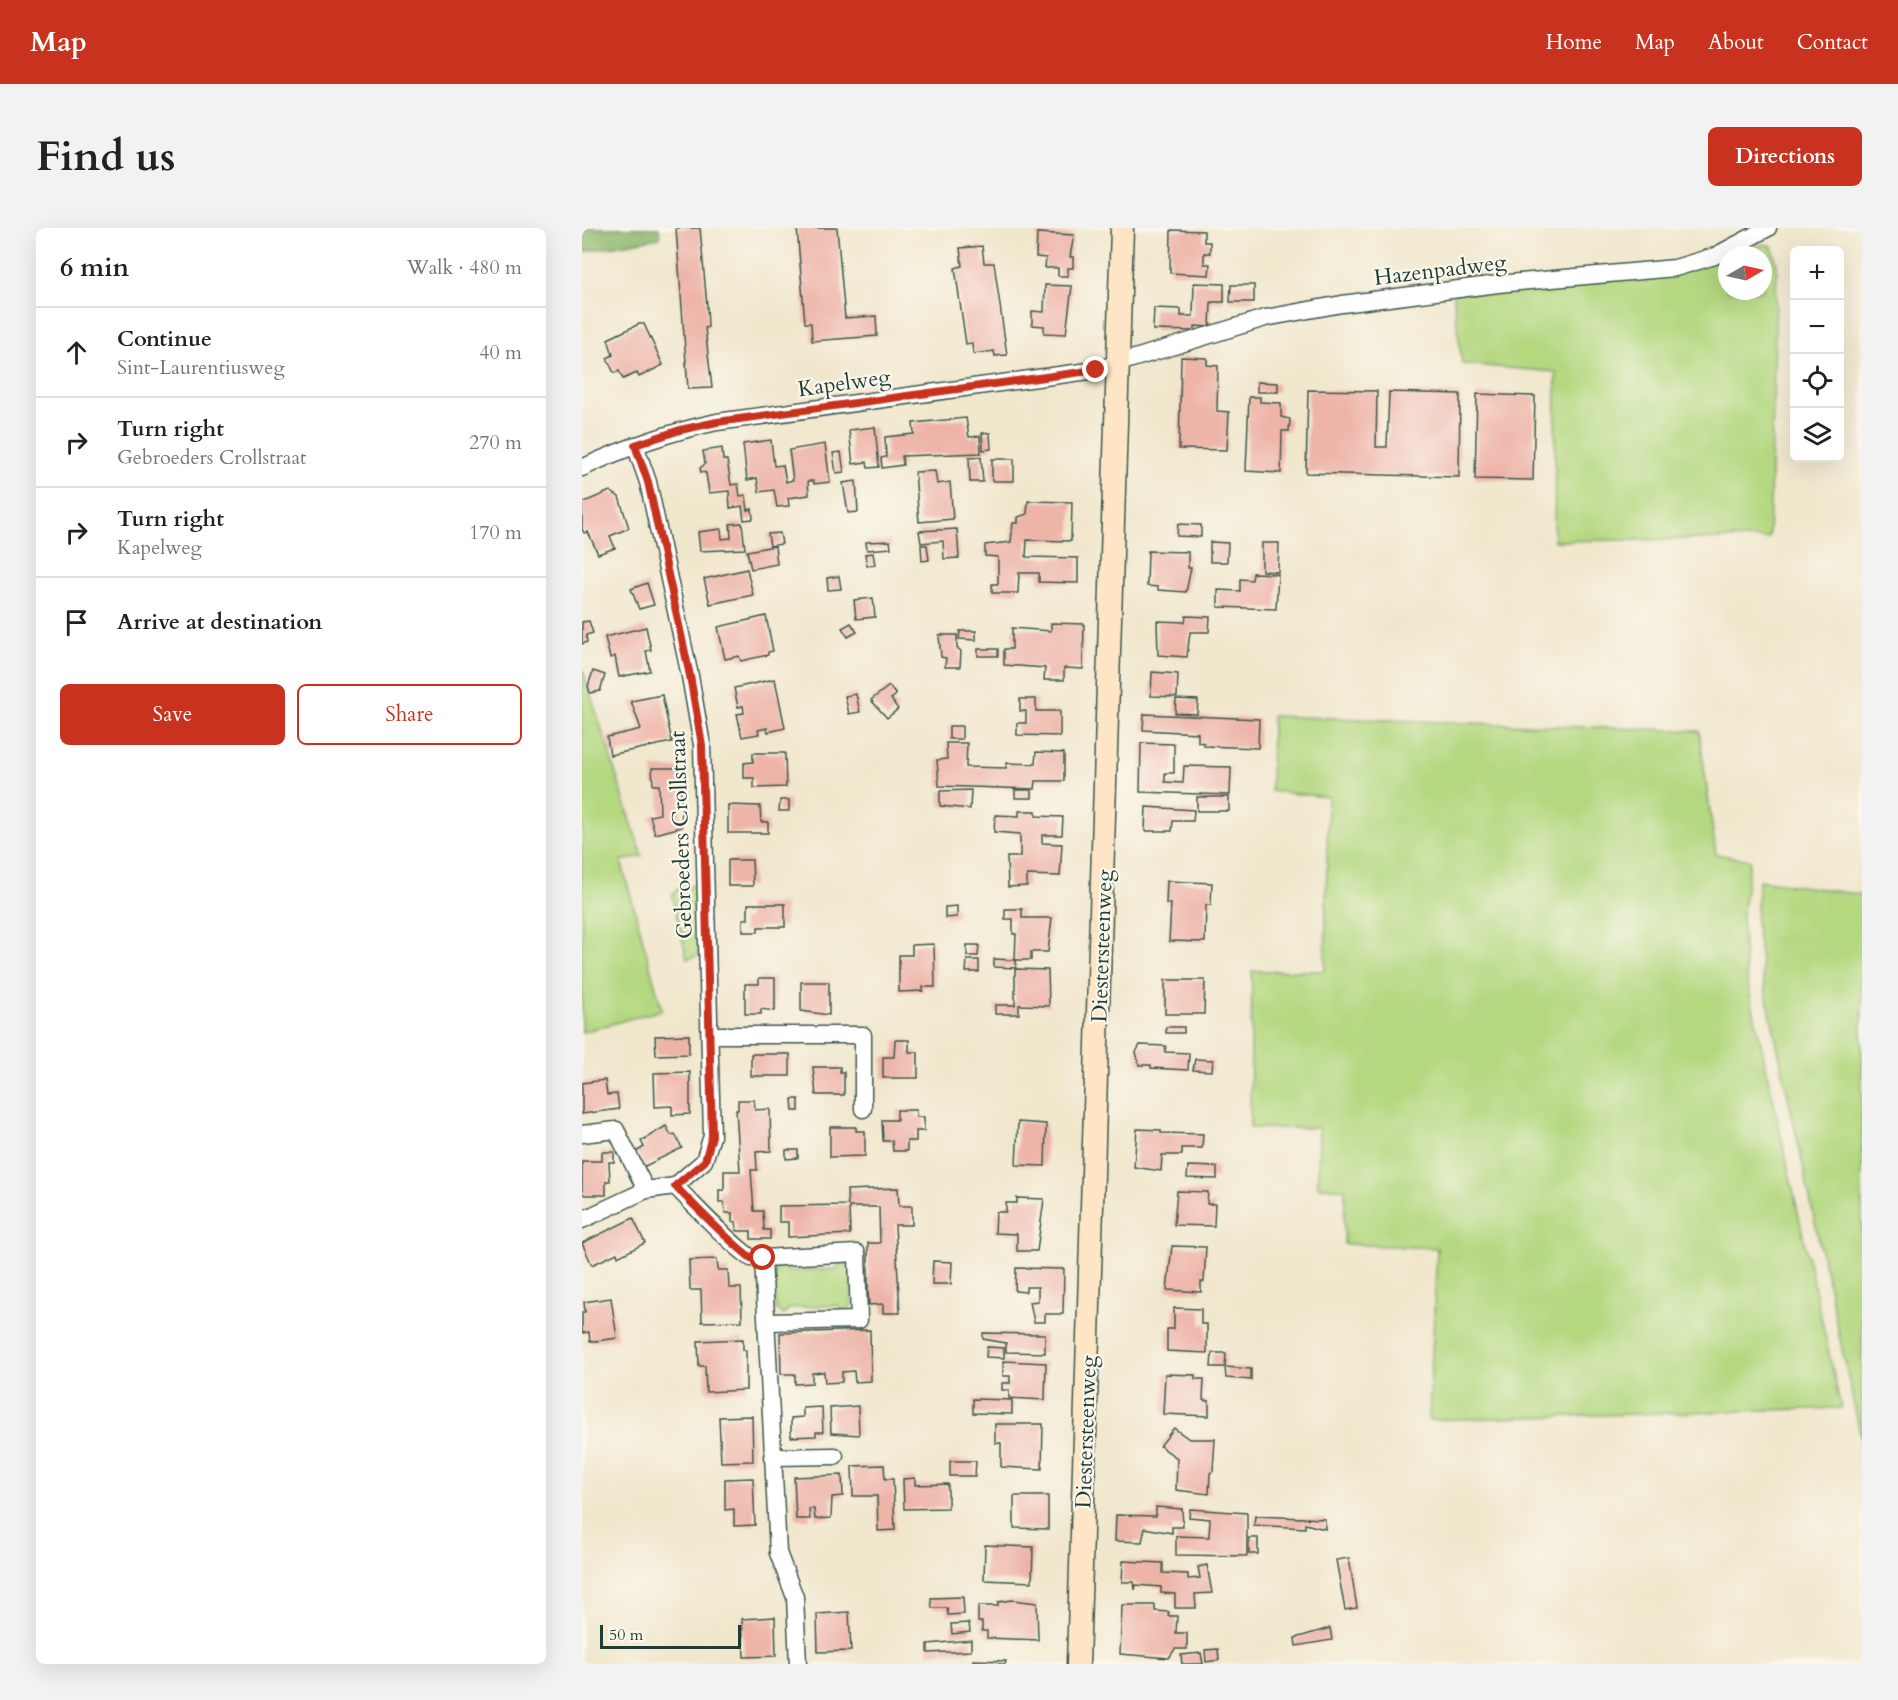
<!DOCTYPE html>
<meta charset="utf-8">
<style>
:root{--surface:#fff;--page:#f2f2f2;--text:#222;--muted:#767676;--line:#e0e0e0;--accent:#c8321e}
body{margin:0;font-family:Cardo,serif;background:var(--page);color:var(--text)}
.controls{position:absolute;right:18px;top:18px;display:grid;overflow:hidden;border-radius:9px;box-shadow:0 6px 24px #0002}
.controls button{width:54px;height:54px;display:grid;place-items:center;padding:0;border:0;border-bottom:2px solid var(--line);background:var(--surface);color:var(--text);font:30px sans-serif}
.compass{position:absolute;left:1136px;top:18px;width:54px;height:54px;border-radius:50%;background:var(--surface);box-shadow:0 6px 24px #0002;rotate:81deg}
.scale{position:absolute;left:18px;bottom:15px;width:141px;box-sizing:border-box;padding-left:6px;border:3px solid #1f3d34;border-top:0;font-size:16px;line-height:21px;white-space:nowrap;color:#1f3d34;-webkit-text-stroke:4px #fbf7ec;paint-order:stroke}
.stop{position:absolute;width:18px;height:18px;margin:-14px;border:4px solid #c8321e;border-radius:50%;background:#fff}
.stop.end{background:#c8321e;border-color:#fff;box-shadow:0 2px 6px #0008}
.list{margin:0;padding:0;list-style:none}
h2{display:flex;justify-content:space-between;align-items:center;height:78px;margin:0;padding:0 24px;font-size:26px}
h2 small{font-size:20px;font-weight:400;color:var(--muted)}
.list li{display:grid;grid-template-columns:39px 1fr auto;gap:18px;align-items:center;box-sizing:border-box;height:90px;padding:0 24px;border-top:2px solid var(--line)}
.list b{display:block;font-size:22px;white-space:nowrap}
.list p{margin:0;font-size:20px;white-space:nowrap;color:var(--muted)}
.list em{font-size:20px;font-style:normal;color:var(--muted)}
.actions{display:flex;gap:12px;padding:18px 24px}
.actions a{flex:1;padding:14px 0;border:2px solid var(--accent);border-radius:9px;text-align:center;font-size:21px;color:var(--accent)}
.actions .main{background:var(--accent);color:#fff}
.icon{flex:none;width:33px;height:33px;fill:none;stroke:currentColor;stroke-width:2;stroke-linecap:round;stroke-linejoin:round}
.map{position:relative;flex:none;width:1280px;height:1436px;overflow:hidden;border-radius:9px}
header{display:flex;align-items:center;gap:36px;box-sizing:border-box;height:84px;padding:0 30px;background:var(--accent);color:#fff}
header strong{font-size:28px}
nav{display:flex;gap:33px;margin-inline-start:auto;font-size:21px}
.intro{display:flex;align-items:center;justify-content:space-between;box-sizing:border-box;height:144px;padding:0 36px}
h1{margin:0;font-size:42px}
.button{padding:15px 27px;border-radius:9px;background:var(--accent);color:#fff;font-size:21px;font-weight:700}
main{display:flex;gap:36px;padding:0 36px}
aside{flex:1;background:var(--surface);border-radius:9px;box-shadow:0 6px 24px #0002}
.map>svg:first-child{display:block}
.green{fill:#b4d880;stroke:#6a8a5a;stroke-width:1.5}
.forest{fill:#8fb86e;stroke:#577a51;stroke-width:1.5}
.building{fill:#eeb4a8}
.lines{fill:none;stroke-linecap:round;stroke-linejoin:round}
.street-casing{stroke:#3e564b;stroke-width:19}
.secondary-casing{stroke:#3e564b;stroke-width:25}
.street{stroke:#fff;stroke-width:16}
.secondary{stroke:#fde5c5;stroke-width:22}
.route{stroke:#c8321e;stroke-width:8}
.labels{text-anchor:middle;stroke-width:4.5;stroke-linejoin:round;paint-order:stroke}
.street-label{font-size:22px;fill:#1f3d34;stroke:#fbf7ec}
</style>
<header>
<strong>Map</strong>
<nav><a>Home</a><a>Map</a><a>About</a><a>Contact</a></nav>
</header>
<div class="intro"><h1>Find us</h1><a class="button">Directions</a></div>
<main>
<aside>
<h2>6 min<small>Walk · 480 m</small></h2>
<ul class="list">
<li><svg class="icon" aria-label="ahead" viewBox="0 0 24 24"><path d="M12 20V5M6 11l6-6 6 6"/></svg><div><b>Continue</b><p>Sint-Laurentiusweg</p></div><em>40 m</em></li>
<li><svg class="icon" aria-label="right" viewBox="0 0 24 24"><path d="M7 20v-9h11M14 6l5 5-5 5"/></svg><div><b>Turn right</b><p>Gebroeders Crollstraat</p></div><em>270 m</em></li>
<li><svg class="icon" aria-label="right" viewBox="0 0 24 24"><path d="M7 20v-9h11M14 6l5 5-5 5"/></svg><div><b>Turn right</b><p>Kapelweg</p></div><em>170 m</em></li>
<li><svg class="icon" aria-label="arrive" viewBox="0 0 24 24"><path d="M6 21V4h12l-3 4 3 4H6"/></svg><div><b>Arrive at destination</b></div></li>
</ul>
<div class="actions"><a class="main">Save</a><a>Share</a></div>
</aside>
<div class="map">
<svg width="1280" height="1436" viewBox="0 0 1280 1436">
<rect width="100%" height="100%" fill="#fbf7ec"/>
<filter id="ink" filterUnits="userSpaceOnUse"><feTurbulence type="fractalNoise" baseFrequency=".0167" numOctaves="2"/><feDisplacementMap in="SourceGraphic" scale="12" xChannelSelector="R" yChannelSelector="G"/><feConvolveMatrix kernelMatrix="1 2 1 2 8 2 1 2 1" color-interpolation-filters="sRGB"/></filter>
<filter id="wash" filterUnits="userSpaceOnUse"><feTurbulence type="fractalNoise" baseFrequency=".008" numOctaves="4" result="noise"/><feDisplacementMap in="SourceGraphic" scale="24" xChannelSelector="R" yChannelSelector="G"/><feGaussianBlur stdDeviation="1.35" result="paint"/><feColorMatrix in="noise" values="0 0 0 0 0 0 0 0 0 0 0 0 0 0 0 0 0 1.4 0 .05"/><feComposite in="paint" operator="in"/></filter>
<g filter="url(#wash)">
<rect width="100%" height="100%" fill="#f1e7cd"/>
<!-- green -->
<g class="green">
<polygon points="1180,16 1190,18 1195,37 1187,310 972,313 974,144 880,136 871,65 1145,28 1145,63 1181,63 1181,27 1149,27"/>
<polygon points="0,440 60,628 39,633 80,782 0,804"/>
<polygon points="690,488 1117,503 1134,626 1168,632 1160,689 1164,748 1259,1180 847,1192 855,1020 762,1016 763,961 736,959 737,900 668,900 670,743 743,743 746,569 689,563"/>
<polygon points="1177,652 1280,667 1280,1214 1181,751 1174,694"/>
<polygon points="113,657 116,662 119,720 115,728 105,731 90,668 96,660"/>
<polygon points="262,1032 269,1042 270,1077 263,1084 256,1077 208,1080 201,1087 194,1081 191,1046 199,1036 207,1043 254,1041"/>
</g>
<!-- forest -->
<polygon class="forest" points="0,0 77,0 78,10 0,24"/>
<g id="blocks">
<!-- building -->
<g class="building">
<polygon points="94,0 118,0 125,78 126,99 123,100 130,160 106,161"/>
<polygon points="215,0 255,0 263,90 294,88 295,108 230,113 229,95 223,95"/>
<polygon points="589,2 622,3 622,14 628,14 628,25 622,25 622,36 628,36 627,47 588,45"/>
<polygon points="455,5 492,7 488,29 491,29 491,40 486,40 486,48 476,48 476,40 463,40 464,30 454,29"/>
<polygon points="400,18 402,35 412,35 425,127 413,128 412,123 391,126 390,115 384,116 373,40 380,38 378,20"/>
<polygon points="612,55 642,56 642,74 629,74 628,99 613,98 613,103 571,102 572,80 599,81 599,88 611,88"/>
<polygon points="463,57 490,58 484,106 462,105 462,98 450,97 450,83 462,84"/>
<polygon points="649,57 672,57 672,74 648,74"/>
<polygon points="57,96 62,96 81,137 57,149 55,145 41,151 37,143 32,145 25,130 31,127 26,111"/>
<polygon points="599,129 625,130 625,137 636,138 635,183 647,184 645,222 597,221"/>
<polygon points="675,154 696,155 696,164 675,164"/>
<polygon points="726,162 795,163 794,219 805,219 807,164 878,166 877,249 724,245"/>
<polygon points="895,166 953,168 951,252 893,251"/>
<polygon points="667,169 678,169 678,174 699,175 699,189 708,191 707,203 700,203 699,245 664,243"/>
<polygon points="384,190 387,209 398,208 399,225 320,228 321,237 300,240 299,230 304,229 303,209 332,206 331,195"/>
<polygon points="293,199 297,239 286,240 285,234 271,236 267,202"/>
<polygon points="400,205 408,205 409,221 401,222"/>
<polygon points="189,212 192,238 201,237 204,254 211,252 207,222 243,216 248,254 232,256 232,253 226,253 227,267 206,270 207,278 195,279 192,262 177,264 175,250 165,252 161,216"/>
<polygon points="140,220 141,232 145,232 149,257 156,256 158,268 164,267 166,282 170,281 171,291 162,292 160,278 148,280 147,263 127,265 124,245 119,244 118,240 123,236 121,223"/>
<polygon points="259,224 262,244 254,245 251,225"/>
<polygon points="399,229 401,254 388,254 387,230"/>
<rect x="410" y="231" width="22" height="22"/>
<polygon points="353,243 355,256 368,254 371,291 337,294 333,244"/>
<polygon points="274,253 276,284 266,285 261,255"/>
<polygon points="28,263 37,269 47,300 28,308 33,320 16,326 6,304 2,305 0,301 0,275"/>
<polygon points="446,273 490,274 489,313 445,312 444,329 496,330 496,355 457,354 457,345 437,345 436,365 410,365 410,356 416,356 416,329 403,328 403,317 429,314 431,295 436,295 436,289 445,286"/>
<polygon points="160,295 163,321 118,323 116,304 139,301 140,311 149,310 148,296"/>
<polygon points="596,296 619,297 619,309 595,308"/>
<polygon points="375,301 377,330 362,331 361,313 339,315 337,303"/>
<polygon points="198,305 200,316 188,318 186,306"/>
<polygon points="308,313 309,320 285,322 284,314"/>
<polygon points="628,314 646,315 645,334 628,334"/>
<polygon points="680,315 697,315 696,344 680,343"/>
<polygon points="339,317 345,317 347,332 340,333"/>
<polygon points="193,318 195,336 169,341 165,323"/>
<polygon points="566,323 606,324 606,340 609,340 604,364 576,362 576,359 565,358"/>
<polygon points="291,325 293,337 285,338 283,326"/>
<polygon points="165,341 171,367 128,376 122,351"/>
<polygon points="671,345 696,346 694,381 636,379 636,362 658,363 658,351 670,352"/>
<polygon points="257,348 259,361 246,362 245,350"/>
<polygon points="65,355 72,377 57,381 49,361"/>
<polygon points="291,370 293,389 274,391 272,372"/>
<polygon points="184,388 191,423 186,424 186,427 159,433 157,428 143,431 136,399"/>
<polygon points="604,388 628,389 627,404 608,404 605,429 576,427 575,393 603,394"/>
<polygon points="7,393 11,405 4,407 5,414 0,416 0,394"/>
<polygon points="269,395 275,404 266,409 260,400"/>
<polygon points="469,395 502,396 501,441 482,440 482,452 462,452 463,440 422,437 422,421 430,421 430,400 469,403"/>
<polygon points="64,399 69,422 64,423 68,443 37,449 33,428 28,430 23,409"/>
<polygon points="378,403 394,403 394,412 377,411"/>
<polygon points="357,407 375,407 375,420 379,423 378,439 363,439 364,430 359,429"/>
<rect x="396" y="421" width="20" height="7"/>
<polygon points="11,443 23,447 18,463 8,465 6,458"/>
<polygon points="570,444 596,446 595,469 569,468"/>
<polygon points="193,451 203,500 186,504 185,500 176,502 177,506 160,509 155,486 162,485 161,478 156,479 152,460"/>
<polygon points="307,458 314,467 309,471 316,481 305,490 289,472"/>
<polygon points="274,466 278,484 267,486 263,468"/>
<polygon points="80,467 90,514 28,527 25,509 59,501 49,473"/>
<polygon points="438,471 454,471 454,483 478,483 478,508 435,507 435,495 444,495 444,483 438,483"/>
<polygon points="594,471 616,472 615,486 593,485"/>
<polygon points="562,486 677,491 676,520 622,518 622,515 616,514 616,505 561,502"/>
<rect x="367" y="498" width="13" height="13"/>
<polygon points="364,515 385,515 384,539 424,540 425,535 453,536 454,524 482,525 482,553 454,553 453,561 357,558 355,532 365,531"/>
<polygon points="559,515 592,516 592,545 583,545 583,554 601,555 602,538 649,539 648,567 558,564"/>
<polygon points="171,525 203,525 204,559 172,560 172,550 162,550 162,535 171,534"/>
<polygon points="70,540 98,540 100,599 73,606 68,588 78,586 77,557 71,557"/>
<polygon points="389,562 388,581 358,578 358,563"/>
<rect x="433" y="562" width="17" height="8"/>
<rect x="615" y="569" width="32" height="14"/>
<polygon points="198,572 207,572 207,583 197,583"/>
<polygon points="146,577 178,578 179,594 186,594 186,605 146,605"/>
<polygon points="564,579 612,582 611,593 591,593 590,603 563,603"/>
<polygon points="437,583 454,583 454,588 481,589 480,607 460,607 460,615 480,616 478,648 445,647 445,658 426,659 425,629 438,629 438,606 412,604 413,587 437,588"/>
<polygon points="146,632 170,632 171,658 146,658"/>
<polygon points="585,653 630,655 629,677 624,677 623,714 587,713 589,676 584,676"/>
<polygon points="166,676 203,676 203,699 176,699 176,704 161,704 161,691 166,691"/>
<polygon points="375,678 375,689 363,690 363,679"/>
<polygon points="423,681 440,681 440,690 470,690 466,724 449,724 449,732 433,732 434,706 431,706 431,691 423,691"/>
<polygon points="352,716 353,759 341,759 341,763 317,764 317,727 330,727 330,717"/>
<polygon points="385,717 397,717 396,728 385,728"/>
<polygon points="412,731 434,732 434,740 412,739"/>
<polygon points="385,732 397,732 397,744 384,744"/>
<polygon points="433,741 466,742 467,778 437,777 437,786 413,786 413,777 433,777"/>
<polygon points="177,750 193,750 193,783 179,781 179,786 163,786 163,756 177,756"/>
<polygon points="583,752 623,752 622,786 583,786"/>
<polygon points="219,754 247,754 247,787 219,783"/>
<rect x="584" y="799" width="18" height="6"/>
<polygon points="107,807 107,826 74,827 73,808"/>
<polygon points="313,812 327,812 327,824 336,824 336,850 301,850 301,829 312,829"/>
<polygon points="558,817 584,818 583,824 607,825 606,842 569,840 569,837 557,837 554,824"/>
<rect x="169" y="826" width="39" height="22"/>
<polygon points="613,831 631,832 630,843 611,842"/>
<polygon points="231,839 258,839 258,844 262,844 262,867 234,867"/>
<polygon points="108,844 108,886 90,887 90,878 73,879 72,845"/>
<polygon points="23,852 25,867 35,866 37,881 0,886 0,855"/>
<polygon points="210,871 217,871 217,883 211,883"/>
<polygon points="156,872 172,872 173,882 188,881 189,923 174,924 175,942 169,942 172,983 181,983 182,1002 188,1002 188,1011 169,1011 169,1003 155,1003 154,994 150,994 150,985 143,985 142,974 137,974 137,962 142,962 142,943 158,943 154,882 156,882"/>
<polygon points="315,882 334,882 334,889 342,889 342,903 334,903 334,913 325,913 325,923 311,923 310,913 301,913 300,892 315,892"/>
<polygon points="436,894 464,896 463,938 434,937"/>
<polygon points="84,898 89,907 93,906 100,920 61,939 54,924 62,919 59,913"/>
<polygon points="248,899 274,899 274,903 283,903 283,928 248,929"/>
<polygon points="555,901 579,902 579,905 621,906 620,920 600,920 600,927 580,927 579,943 552,939"/>
<polygon points="204,922 216,922 216,930 204,931"/>
<polygon points="20,924 32,924 32,934 27,934 28,953 24,953 24,967 3,967 0,965 0,933 20,933"/>
<polygon points="606,938 635,939 635,951 605,950"/>
<polygon points="316,960 317,978 330,978 330,997 313,997 318,1085 301,1085 301,1076 287,1077 286,1065 286,1015 298,1015 297,979 267,979 268,1006 206,1009 206,994 197,994 197,978 266,977 265,962"/>
<polygon points="595,963 626,964 625,976 633,976 632,998 592,997"/>
<polygon points="435,970 462,971 455,1023 435,1023 435,1006 413,1005 414,984 424,984 424,975 435,975"/>
<polygon points="51,990 63,1015 36,1029 35,1025 10,1037 0,1015"/>
<polygon points="590,1018 624,1019 622,1054 619,1054 619,1064 585,1062"/>
<polygon points="135,1031 136,1042 146,1042 147,1060 159,1060 160,1093 120,1094 119,1062 108,1062 107,1032"/>
<polygon points="351,1033 370,1034 369,1056 350,1056"/>
<polygon points="434,1040 482,1041 481,1086 463,1086 463,1094 452,1094 448,1074 456,1073 456,1059 444,1059 444,1064 433,1063"/>
<polygon points="29,1070 35,1110 8,1114 7,1104 0,1105 0,1084 3,1084 2,1074"/>
<polygon points="592,1080 619,1081 619,1096 625,1096 625,1125 585,1123 585,1101 592,1101"/>
<polygon points="288,1102 289,1153 273,1154 272,1143 260,1144 260,1154 243,1155 242,1144 230,1145 230,1155 213,1156 213,1146 199,1146 198,1105"/>
<polygon points="401,1105 463,1106 463,1125 424,1124 424,1115 401,1111"/>
<polygon points="161,1111 161,1122 164,1122 164,1162 124,1164 123,1138 117,1138 116,1113"/>
<polygon points="405,1119 422,1120 422,1130 404,1129"/>
<polygon points="630,1125 644,1125 643,1139 669,1141 669,1152 644,1150 643,1139 629,1139"/>
<polygon points="421,1133 464,1135 463,1172 427,1170 427,1162 420,1162 420,1155 428,1155 428,1148 421,1148"/>
<polygon points="583,1146 613,1147 613,1151 622,1151 621,1172 627,1173 627,1188 581,1186"/>
<polygon points="391,1171 430,1172 430,1186 391,1185"/>
<polygon points="276,1178 277,1207 249,1205 248,1180"/>
<polygon points="240,1179 241,1204 234,1204 234,1208 209,1209 209,1190 221,1189 221,1180"/>
<polygon points="170,1188 171,1233 139,1234 137,1189"/>
<polygon points="413,1196 461,1196 460,1241 419,1239 419,1215 413,1215"/>
<polygon points="592,1200 607,1211 633,1211 631,1243 628,1245 627,1266 594,1262 595,1230 578,1218"/>
<polygon points="368,1233 394,1233 393,1248 368,1248"/>
<polygon points="302,1237 303,1251 311,1251 313,1302 296,1303 295,1268 271,1268 270,1238"/>
<polygon points="260,1247 261,1268 250,1269 249,1290 233,1291 232,1281 227,1281 228,1291 214,1291 212,1249"/>
<polygon points="171,1250 173,1297 152,1298 152,1281 143,1282 143,1251"/>
<polygon points="333,1250 333,1257 366,1256 366,1280 322,1281 321,1251"/>
<polygon points="432,1268 466,1268 466,1301 432,1300"/>
<polygon points="574,1279 600,1281 601,1299 590,1299 590,1305 563,1300 560,1314 533,1313 534,1287 574,1288"/>
<polygon points="608,1281 665,1285 665,1328 594,1327 594,1308 627,1309 628,1291 607,1289"/>
<polygon points="673,1288 743,1291 743,1301 723,1296 723,1300 672,1297"/>
<rect x="667" y="1310" width="9" height="16"/>
<polygon points="403,1317 451,1319 450,1354 402,1352"/>
<polygon points="767,1330 775,1380 763,1382 754,1332"/>
<polygon points="541,1333 581,1335 581,1345 606,1346 606,1351 618,1350 616,1339 625,1337 630,1365 613,1366 614,1380 593,1380 593,1366 579,1365 579,1359 554,1357 553,1362 552,1354 540,1354"/>
<polygon points="381,1369 382,1386 366,1387 365,1380 350,1380 349,1370"/>
<polygon points="430,1372 455,1375 456,1412 405,1410 405,1403 400,1403 400,1394 396,1394 396,1378 416,1378 416,1374"/>
<polygon points="540,1377 573,1377 573,1383 587,1384 586,1388 595,1388 594,1405 605,1405 605,1421 593,1421 587,1430 538,1426"/>
<polygon points="267,1384 269,1423 236,1424 235,1386"/>
<polygon points="193,1389 194,1428 162,1429 160,1391"/>
<polygon points="387,1395 388,1404 370,1406 369,1396"/>
<polygon points="748,1400 750,1412 714,1418 713,1410"/>
<polygon points="389,1412 389,1423 346,1425 346,1416"/>
<polygon points="636,1421 637,1432 624,1434 623,1422"/>
<polygon points="619,1425 621,1436 600,1436 599,1427"/>
<polygon points="391,1432 424,1433 423,1436 390,1436"/>
</g>
</g>
</g>
<g filter="url(#ink)">
<use href="#blocks" fill-opacity="0" stroke="#3e564b" stroke-width="1.5"/>
<g class="lines">
<defs>
<g id="street">
<path d="M0 240C44 219 88 204 135 194L514 142 683 90 760 76 916 56 1093 40 1133 28 1186 0"/>
<polyline points="128,807 281,807 281,881"/>
<polyline points="0,906 34,902 64,962"/>
<path d="M93 958C118 983 141 1009 169 1030H181L196 1325 213 1369 216 1436"/>
<polyline points="0,992 64,962 93,958 122,933 130,908 120,517 108,448 66,254 53,217"/>
<polyline points="181,1030 275,1025 277,1092 186,1094"/>
<polyline points="190,1229 253,1228"/>
</g>
<polyline id="secondary" points="496,1436 540,0"/>
</defs>
<!-- street casing -->
<use href="#street" class="street-casing"/>
<!-- secondary casing -->
<use href="#secondary" class="secondary-casing"/>
<!-- street -->
<use href="#street" class="street"/>
<!-- secondary -->
<use href="#secondary" class="secondary"/>
</g>
</g>
<g class="lines" filter="url(#ink)">
<!-- route -->
<path class="route" d="M181 1030H169C141 1008 118 983 93 958L123 933 130 908 120 517 108 448 66 254 53 217 98 202 135 194 514 142"/>
</g>
<g class="labels">
<!-- street labels -->
<g class="street-label">
<text transform="translate(858 41) rotate(-7)" y="8">Hazenpadweg</text>
<text transform="translate(262 154) rotate(-8)" y="8">Kapelweg</text>
<text transform="translate(98 607) rotate(-92)" y="8">Gebroeders Crollstraat</text>
<text transform="translate(519 718) rotate(-88)" y="8">Diestersteenweg</text>
<text transform="translate(503 1204) rotate(-88)" y="8">Diestersteenweg</text>
</g>
</g>
</svg>
<div class="controls">
<button>+</button>
<button>−</button>
<button><svg class="icon" aria-label="locate" viewBox="0 0 24 24"><circle cx="12" cy="12" r="6"/><path d="M12 2v4M12 18v4M2 12h4M18 12h4"/></svg></button>
<button><svg class="icon" aria-label="layers" viewBox="0 0 24 24"><path d="M12 4l9 5-9 5-9-5zM3 14l9 5 9-5"/></svg></button>
</div>
<svg class="compass" viewBox="-18 -18 36 36"><path d="M0-13l5 13h-10z" fill="#e53935"/><path d="M0 13l5-13h-10z" fill="#767676"/></svg>
<div class="scale">50 m</div>
<div class="stop" style="left:181px;top:1030px"></div>
<div class="stop end" style="left:514px;top:142px"></div>
</div>
</main>
